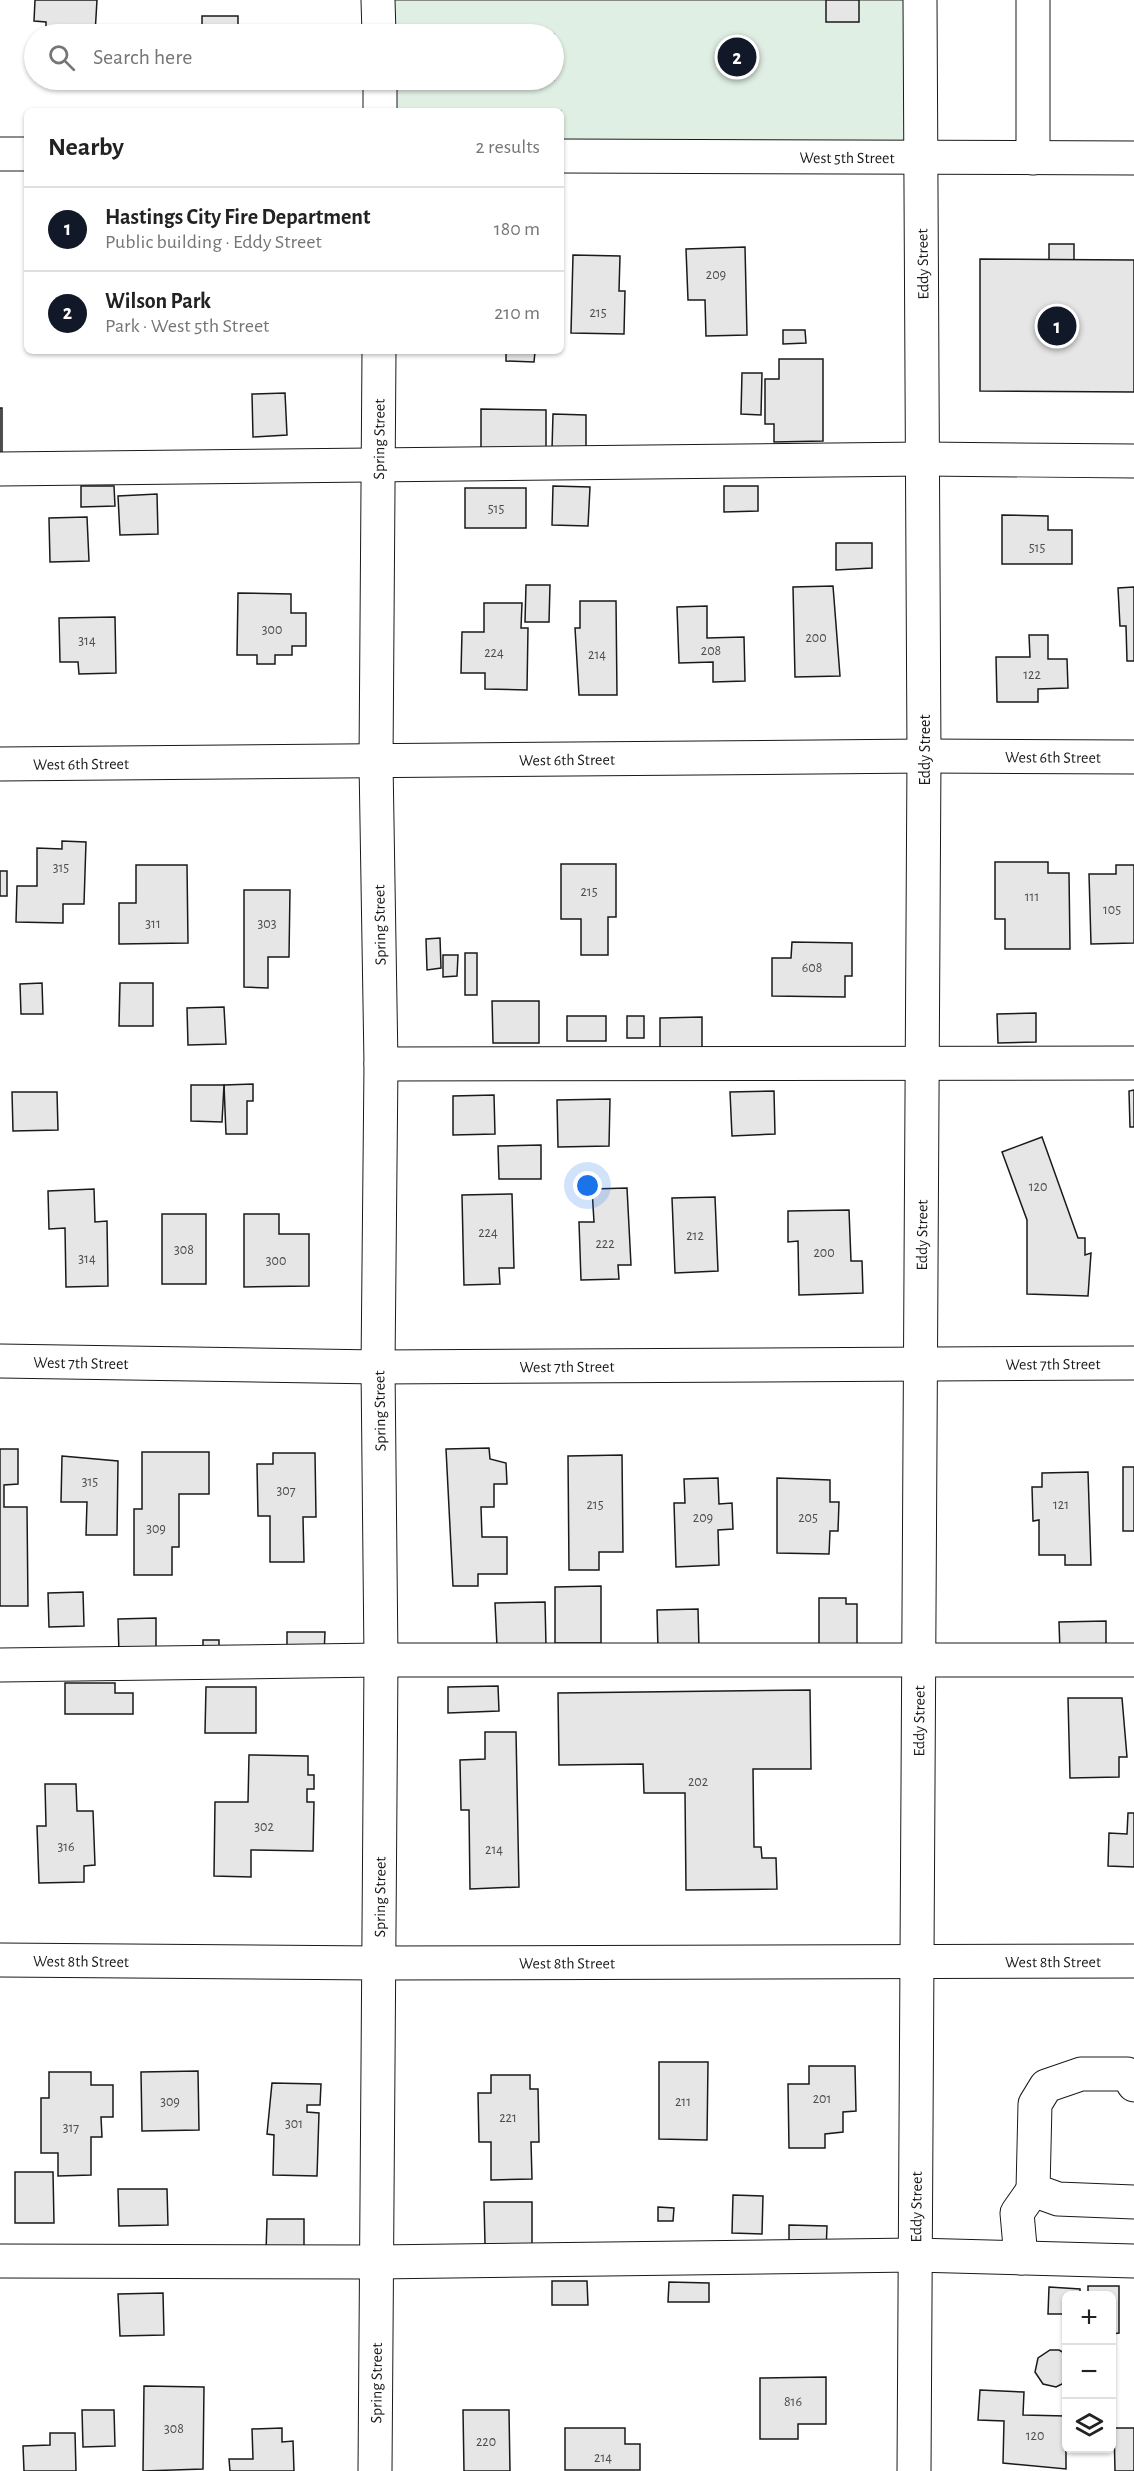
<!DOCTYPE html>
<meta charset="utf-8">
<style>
:root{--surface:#fff;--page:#f6f6f6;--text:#222;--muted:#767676;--line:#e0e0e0;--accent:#111827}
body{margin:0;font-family:"Alegreya Sans",sans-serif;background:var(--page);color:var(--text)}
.controls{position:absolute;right:18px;bottom:18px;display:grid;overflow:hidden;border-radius:9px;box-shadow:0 2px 4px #0004}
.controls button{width:54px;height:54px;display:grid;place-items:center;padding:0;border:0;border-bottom:2px solid var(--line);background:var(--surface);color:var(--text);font:30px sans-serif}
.you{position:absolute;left:588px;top:1186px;width:21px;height:21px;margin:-15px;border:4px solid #fff;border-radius:50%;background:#1a73e8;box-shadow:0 0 0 9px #1a73e833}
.badge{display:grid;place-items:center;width:39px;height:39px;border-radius:50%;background:var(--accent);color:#fff;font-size:20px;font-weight:700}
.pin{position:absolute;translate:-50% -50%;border:3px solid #fff;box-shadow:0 2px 6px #0006}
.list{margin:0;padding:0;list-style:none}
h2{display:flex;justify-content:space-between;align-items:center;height:78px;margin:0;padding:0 24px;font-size:26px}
h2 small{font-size:20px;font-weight:400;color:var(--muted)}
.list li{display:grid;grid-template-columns:39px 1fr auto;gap:18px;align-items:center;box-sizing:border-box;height:84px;padding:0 24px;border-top:2px solid var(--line)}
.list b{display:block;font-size:22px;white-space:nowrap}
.list p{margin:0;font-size:20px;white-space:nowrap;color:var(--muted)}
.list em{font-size:20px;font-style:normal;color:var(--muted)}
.icon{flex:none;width:33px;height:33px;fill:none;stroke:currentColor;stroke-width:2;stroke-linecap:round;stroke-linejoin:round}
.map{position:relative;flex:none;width:1134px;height:2471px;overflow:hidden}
.search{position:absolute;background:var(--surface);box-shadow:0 2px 4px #0004;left:24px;top:24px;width:540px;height:66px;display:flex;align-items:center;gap:15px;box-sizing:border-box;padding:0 21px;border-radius:33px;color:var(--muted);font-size:22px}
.panel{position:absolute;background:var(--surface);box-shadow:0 2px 4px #0004;left:24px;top:108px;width:540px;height:246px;border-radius:9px}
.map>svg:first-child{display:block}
.green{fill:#e0efe3;stroke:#6a6a6a;stroke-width:1.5}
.building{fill:#e6e6e6;stroke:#1a1a1a;stroke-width:1.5}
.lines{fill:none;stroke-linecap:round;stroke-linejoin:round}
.minor-casing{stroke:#1a1a1a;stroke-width:35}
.minor{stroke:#fff;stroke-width:33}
.labels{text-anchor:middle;stroke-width:4.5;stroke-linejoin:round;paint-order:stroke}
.number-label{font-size:14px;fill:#4d4d4d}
.street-label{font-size:16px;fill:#1a1a1a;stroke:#fff}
</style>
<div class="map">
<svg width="1134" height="2471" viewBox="0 0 1134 2471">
<rect width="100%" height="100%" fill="#fff"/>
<!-- green -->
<polygon class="green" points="378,0 920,0 920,158 561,156 561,111 380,111 380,80 554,80 554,34 379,34"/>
<!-- building -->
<g class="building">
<polygon points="35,0 97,0 95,34 46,34 46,22 34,21"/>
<rect x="826" y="0" width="33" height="22"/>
<polygon points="202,16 238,16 238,34 184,34 184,28 202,28"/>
<rect x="1049" y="244" width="25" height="16"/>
<polygon points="745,247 747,335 706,336 705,300 688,300 686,249"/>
<polygon points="573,255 620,256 619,291 625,291 624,334 571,333"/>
<polygon points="980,259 1134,260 1134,392 980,391"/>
<polygon points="783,330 805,330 806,343 783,344"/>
<polygon points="506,351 539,351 539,353 535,352 534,362 506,361"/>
<polygon points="779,359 823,359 823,441 774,442 774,424 765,424 765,379 779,379"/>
<polygon points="742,373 762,373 761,415 741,414"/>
<polygon points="285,393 287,435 253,437 252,394"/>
<rect x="0" y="408" width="2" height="45"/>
<polygon points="481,409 546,410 546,450 481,450"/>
<polygon points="553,414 586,415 586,449 552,449"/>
<polygon points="81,486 114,486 115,506 81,507"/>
<polygon points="553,486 590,487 588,526 552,525"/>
<polygon points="724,486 758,486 758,511 724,512"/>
<rect x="465" y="488" width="61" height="40"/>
<polygon points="157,494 158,534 120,535 118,496"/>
<polygon points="1002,515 1048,516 1048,530 1072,530 1072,564 1002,564"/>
<polygon points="87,517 89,561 50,562 49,518"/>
<polygon points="836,543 872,543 872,568 836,570"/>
<polygon points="526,585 550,585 549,622 525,622"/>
<polygon points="833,586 840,676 795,677 793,587"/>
<polygon points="1134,587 1134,661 1127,661 1126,626 1120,626 1118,588"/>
<polygon points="238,593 291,594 291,613 306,613 306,646 292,646 292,655 275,655 275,664 257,664 257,655 237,655"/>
<polygon points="580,601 616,601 617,695 579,695 575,628 580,628"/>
<polygon points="484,603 522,603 521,628 528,628 527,690 485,689 485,673 461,673 462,632 484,632"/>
<polygon points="707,606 707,638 744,637 745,681 713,682 713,662 679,663 677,607"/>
<polygon points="115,617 116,673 79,674 78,662 60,662 59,618"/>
<polygon points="1029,635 1048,635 1048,659 1067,659 1068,688 1038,689 1038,702 997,702 996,657 1030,657"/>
<polygon points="62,841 86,842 84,904 63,904 63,923 16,922 17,886 37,886 37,848 62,849"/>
<polygon points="995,862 1048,862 1048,873 1069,873 1070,949 1005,949 1005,919 995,919"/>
<polygon points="561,864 616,864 616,917 608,917 608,955 581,955 581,919 561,919"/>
<polygon points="136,865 187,865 188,943 119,944 119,903 136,903"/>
<polygon points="1116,865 1134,865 1134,943 1091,944 1089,874 1116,874"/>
<rect x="0" y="871" width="7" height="25"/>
<polygon points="244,890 290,890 289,957 268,957 268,988 244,987"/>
<polygon points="440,938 441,968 427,970 426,939"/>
<polygon points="792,942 852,943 852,976 845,976 845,997 772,996 772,958 791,958"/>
<rect x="465" y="953" width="12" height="42"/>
<polygon points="443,955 458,955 457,976 443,977"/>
<polygon points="42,983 43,1014 21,1014 20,984"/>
<polygon points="120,983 153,983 153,1026 119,1026"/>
<polygon points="492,1001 539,1001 539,1043 493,1043"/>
<polygon points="224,1007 226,1044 188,1045 187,1008"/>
<polygon points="1036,1013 1036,1042 998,1043 997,1014"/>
<rect x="567" y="1016" width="39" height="25"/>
<rect x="627" y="1016" width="17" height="22"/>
<polygon points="702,1017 702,1050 660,1051 660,1018"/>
<polygon points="253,1084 253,1101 247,1101 247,1134 226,1134 224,1085"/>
<polygon points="191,1085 224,1085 222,1122 191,1121"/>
<polygon points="1134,1090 1134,1127 1130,1127 1129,1091"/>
<polygon points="774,1091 775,1134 732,1136 730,1092"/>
<polygon points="12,1092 57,1092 58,1130 13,1131"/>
<polygon points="494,1095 495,1134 453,1135 453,1096"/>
<polygon points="610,1099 609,1146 558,1147 557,1100"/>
<polygon points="1042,1137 1078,1238 1085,1238 1085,1255 1091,1253 1088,1296 1027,1294 1027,1220 1002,1152"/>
<polygon points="541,1145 541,1179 499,1179 498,1146"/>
<polygon points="627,1188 631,1265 618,1265 619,1279 581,1280 579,1222 594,1222 592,1189"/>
<polygon points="94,1189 95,1222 107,1221 108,1286 66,1287 65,1228 49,1229 48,1191"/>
<polygon points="512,1194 514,1268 499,1268 500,1284 464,1285 462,1195"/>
<polygon points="715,1197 718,1271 675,1273 672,1198"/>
<polygon points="849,1210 851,1261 862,1261 863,1293 799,1295 798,1241 788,1242 788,1211"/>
<rect x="162" y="1214" width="44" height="70"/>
<polygon points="244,1214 279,1214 279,1234 309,1234 309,1286 244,1287"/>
<polygon points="489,1448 490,1459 506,1463 507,1484 494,1484 494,1507 481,1507 482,1537 507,1537 507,1574 478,1574 478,1586 453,1586 446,1449"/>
<polygon points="0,1449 18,1449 18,1484 4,1485 4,1507 27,1507 28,1606 0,1606"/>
<polygon points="142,1452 209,1452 209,1494 179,1494 179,1547 172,1547 172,1575 134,1575 134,1509 142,1509"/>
<polygon points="273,1453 315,1453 316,1517 303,1517 304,1562 270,1562 270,1516 258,1516 257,1464 273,1464"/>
<polygon points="622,1455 623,1552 599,1552 599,1570 569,1570 568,1456"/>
<polygon points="62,1456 118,1461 117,1535 86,1535 87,1502 61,1502"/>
<rect x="1123" y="1467" width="11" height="64"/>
<polygon points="1088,1472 1091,1565 1065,1565 1065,1555 1039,1555 1039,1520 1033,1521 1032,1487 1042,1487 1042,1473"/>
<polygon points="718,1478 719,1504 732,1503 733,1529 718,1530 719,1565 676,1567 674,1503 685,1503 684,1479"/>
<polygon points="777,1478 830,1480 830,1502 839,1502 838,1531 830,1531 829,1554 777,1553"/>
<polygon points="601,1586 601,1643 555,1643 555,1587"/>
<polygon points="83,1592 84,1626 49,1627 48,1593"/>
<polygon points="819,1598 846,1598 846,1604 857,1604 857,1649 819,1644"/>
<polygon points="545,1602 546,1646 497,1647 495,1603"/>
<polygon points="698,1609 699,1649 658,1649 657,1610"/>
<polygon points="156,1618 156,1653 119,1654 118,1619"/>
<polygon points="1106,1621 1106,1652 1060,1652 1059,1622"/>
<polygon points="287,1632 325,1632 324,1655 287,1654"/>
<polygon points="203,1640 219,1640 219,1654 203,1653"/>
<polygon points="65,1683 115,1683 115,1693 133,1693 133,1714 65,1714"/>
<polygon points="498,1686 499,1711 448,1713 448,1687"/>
<polygon points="206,1687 256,1687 256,1733 205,1733"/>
<polygon points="810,1690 811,1769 753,1769 754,1847 761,1847 762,1858 776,1858 777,1889 686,1890 685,1793 644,1793 643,1764 559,1765 558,1693"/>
<polygon points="1068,1698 1122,1698 1127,1757 1119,1757 1119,1777 1070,1778"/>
<polygon points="485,1732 516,1732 519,1887 470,1889 469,1810 461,1810 460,1760 485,1759"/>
<polygon points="249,1755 308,1756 308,1775 314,1775 314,1789 307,1789 307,1802 314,1802 313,1851 251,1850 251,1877 214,1876 215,1802 248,1802"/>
<polygon points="45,1784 76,1784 77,1811 93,1811 95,1865 84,1866 84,1882 39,1883 37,1826 46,1826"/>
<polygon points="1128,1813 1134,1813 1134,1867 1108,1866 1109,1833 1127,1834"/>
<polygon points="659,2062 708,2062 707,2140 659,2139"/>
<polygon points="809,2066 855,2066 856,2111 843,2112 843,2132 825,2134 825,2148 789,2148 788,2084 809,2084"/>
<polygon points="198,2071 199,2130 142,2131 141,2072"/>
<polygon points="49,2072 91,2072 91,2085 113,2085 113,2117 101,2117 102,2137 91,2137 91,2175 58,2176 58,2153 41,2153 41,2098 49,2098"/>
<polygon points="491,2075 530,2075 530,2089 538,2089 539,2142 531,2142 532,2179 491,2180 491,2142 479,2142 478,2093 491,2093"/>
<polygon points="272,2083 321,2084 320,2105 307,2105 307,2112 319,2113 317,2176 273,2175 274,2135 267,2134"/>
<polygon points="15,2172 53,2172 54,2223 15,2223"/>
<polygon points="118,2189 167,2189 168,2225 119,2226"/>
<polygon points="733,2195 763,2196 762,2234 732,2233"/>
<polygon points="484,2202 532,2202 532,2244 485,2244"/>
<polygon points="658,2207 674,2208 673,2221 658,2221"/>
<polygon points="267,2219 304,2219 304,2252 266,2252"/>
<polygon points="789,2225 827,2226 826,2252 789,2251"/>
<polygon points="552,2281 587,2281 588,2305 552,2305"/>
<polygon points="669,2282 709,2283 709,2302 668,2302"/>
<polygon points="1088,2286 1119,2286 1119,2333 1112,2334 1112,2296 1088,2296"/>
<polygon points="1049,2287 1080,2289 1080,2296 1066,2296 1066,2314 1048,2314"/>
<polygon points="163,2293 164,2335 120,2336 118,2294"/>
<polygon points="1050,2350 1059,2350 1066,2354 1066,2382 1056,2387 1043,2384 1035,2372 1038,2358"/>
<polygon points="826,2377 826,2424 798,2424 798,2439 760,2439 760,2378"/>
<polygon points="144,2386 204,2387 203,2469 143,2471"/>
<polygon points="980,2390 1024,2392 1023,2415 1066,2416 1066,2469 1003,2463 1004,2421 978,2420"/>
<polygon points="82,2410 114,2410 115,2446 83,2447"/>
<polygon points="463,2410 509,2410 510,2471 464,2471"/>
<polygon points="282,2428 282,2442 293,2441 294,2471 230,2471 229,2459 253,2459 252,2429"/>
<polygon points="565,2428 625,2428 625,2444 640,2444 640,2470 565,2470"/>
<polygon points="1114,2428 1134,2428 1134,2471 1115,2471"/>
<polygon points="50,2433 75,2433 76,2471 24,2471 23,2446 50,2445"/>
</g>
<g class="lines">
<defs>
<g id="minor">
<polyline points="378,0 379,34"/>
<polyline points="1033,0 1033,158"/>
<polyline points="380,80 380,111"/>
<polyline points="0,154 27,154"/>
<path id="s1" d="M561 156 1134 158"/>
<polyline points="0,469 924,459 1134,461"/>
<path id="s2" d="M0 764 924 756 1134 757"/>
<polyline points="381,1064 1134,1063"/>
<path id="s3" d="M0 1361 378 1367 1134 1363"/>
<polyline points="0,1665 381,1660 1134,1660"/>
<path id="s4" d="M0 1960 378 1963 1134 1961"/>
<polyline points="1134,2085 1127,2074 1081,2074 1046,2086 1035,2104 1033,2190 1058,2199 1134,2202"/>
<polyline points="1021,2258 1017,2213 1033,2190"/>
<polyline points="0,2261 376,2262 915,2255 1134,2261"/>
<path id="s5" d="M375 2471 381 1660 378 1367 381 1064 376 762 379 351"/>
<path id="s6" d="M914 2471 924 756 920 0"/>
</g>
</defs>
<!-- minor casing -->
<use href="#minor" class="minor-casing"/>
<!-- minor -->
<use href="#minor" class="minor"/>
</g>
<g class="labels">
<!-- number labels -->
<g class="number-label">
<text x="716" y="279">209</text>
<text x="598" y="317">215</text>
<text x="496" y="513">515</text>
<text x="1037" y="552">515</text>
<text x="272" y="634">300</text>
<text x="816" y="642">200</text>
<text x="87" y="645">314</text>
<text x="711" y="655">208</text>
<text x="494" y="657">224</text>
<text x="597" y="659">214</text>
<text x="1032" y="679">122</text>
<text x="61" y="872">315</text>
<text x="589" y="896">215</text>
<text x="1032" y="901">111</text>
<text x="1112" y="914">105</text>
<text x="153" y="928">311</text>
<text x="267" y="928">303</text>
<text x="812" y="972">608</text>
<text x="1038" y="1191">120</text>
<text x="488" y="1237">224</text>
<text x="695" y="1240">212</text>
<text x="605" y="1248">222</text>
<text x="184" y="1254">308</text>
<text x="824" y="1257">200</text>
<text x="87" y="1263">314</text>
<text x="276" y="1265">300</text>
<text x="90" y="1486">315</text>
<text x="286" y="1495">307</text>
<text x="595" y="1509">215</text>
<text x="1061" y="1509">121</text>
<text x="703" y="1522">209</text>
<text x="808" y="1522">205</text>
<text x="156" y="1533">309</text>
<text x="698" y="1786">202</text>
<text x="264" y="1831">302</text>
<text x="66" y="1851">316</text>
<text x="494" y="1854">214</text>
<text x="822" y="2103">201</text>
<text x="170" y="2106">309</text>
<text x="683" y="2106">211</text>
<text x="508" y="2122">221</text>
<text x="294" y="2128">301</text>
<text x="71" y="2132">317</text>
<text x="793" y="2406">816</text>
<text x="174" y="2433">308</text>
<text x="1035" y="2440">120</text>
<text x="486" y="2446">220</text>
<text x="603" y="2462">214</text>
</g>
<!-- street labels -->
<g class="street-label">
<text dy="6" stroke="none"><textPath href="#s1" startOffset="286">West 5th Street</textPath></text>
<text transform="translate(922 264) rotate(-91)" y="6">Eddy Street</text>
<text dy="6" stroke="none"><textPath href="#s5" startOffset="2032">Spring Street</textPath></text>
<text transform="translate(924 750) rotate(-90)" y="6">Eddy Street</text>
<text dy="6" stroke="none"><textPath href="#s2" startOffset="1053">West 6th Street</textPath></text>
<text dy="6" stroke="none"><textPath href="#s2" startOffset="567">West 6th Street</textPath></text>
<text dy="6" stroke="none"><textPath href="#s2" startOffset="81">West 6th Street</textPath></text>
<text transform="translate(379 925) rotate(-91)" y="6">Spring Street</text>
<text dy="6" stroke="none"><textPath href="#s6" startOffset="1236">Eddy Street</textPath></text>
<text dy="6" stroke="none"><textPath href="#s3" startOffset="81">West 7th Street</textPath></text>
<text dy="6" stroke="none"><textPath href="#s3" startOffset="1053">West 7th Street</textPath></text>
<text dy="6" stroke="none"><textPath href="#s3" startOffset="567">West 7th Street</textPath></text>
<text transform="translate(379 1411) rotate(-91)" y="6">Spring Street</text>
<text dy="6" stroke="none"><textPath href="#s6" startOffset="750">Eddy Street</textPath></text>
<text dy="6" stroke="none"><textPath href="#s5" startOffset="574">Spring Street</textPath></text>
<text dy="6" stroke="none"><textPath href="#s4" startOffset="81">West 8th Street</textPath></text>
<text dy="6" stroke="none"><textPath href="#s4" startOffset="1053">West 8th Street</textPath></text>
<text dy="6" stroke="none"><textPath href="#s4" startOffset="567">West 8th Street</textPath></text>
<text dy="6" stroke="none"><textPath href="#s6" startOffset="264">Eddy Street</textPath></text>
<text dy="6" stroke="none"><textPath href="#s5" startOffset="88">Spring Street</textPath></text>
</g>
</g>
</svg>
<div class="controls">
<button>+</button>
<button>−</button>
<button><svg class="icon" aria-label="layers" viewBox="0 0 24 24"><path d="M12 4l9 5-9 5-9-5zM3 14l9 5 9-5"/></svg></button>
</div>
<div class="you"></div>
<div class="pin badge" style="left:1057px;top:326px">1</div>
<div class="pin badge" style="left:737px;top:57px">2</div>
<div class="search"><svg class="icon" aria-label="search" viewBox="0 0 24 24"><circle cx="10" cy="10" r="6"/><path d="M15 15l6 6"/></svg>Search here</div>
<section class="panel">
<h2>Nearby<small>2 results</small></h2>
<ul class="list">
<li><span class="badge">1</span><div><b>Hastings City Fire Department</b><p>Public building · Eddy Street</p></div><em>180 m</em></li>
<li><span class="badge">2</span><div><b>Wilson Park</b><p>Park · West 5th Street</p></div><em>210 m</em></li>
</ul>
</section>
</div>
